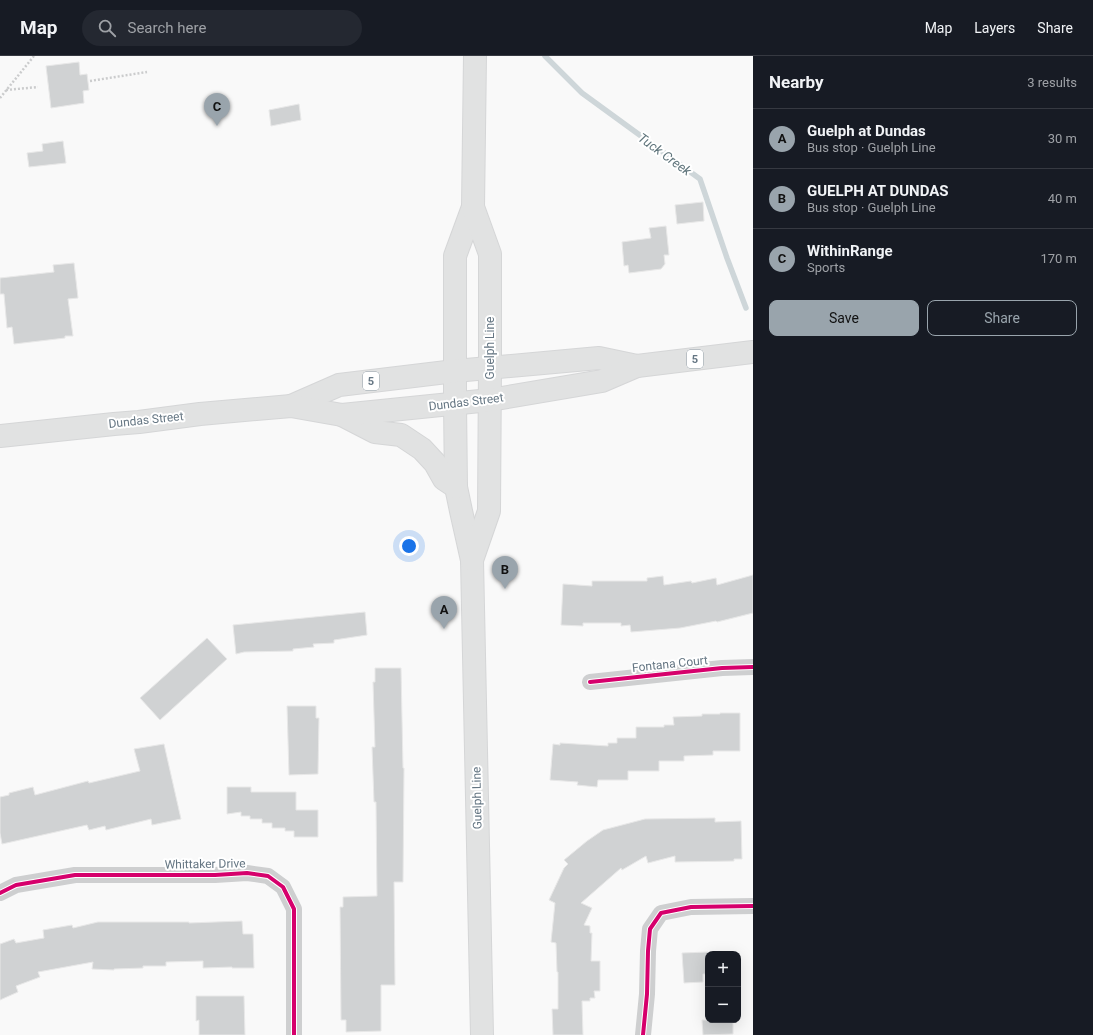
<!DOCTYPE html>
<meta charset="utf-8">
<style>
:root{--surface:#171b24;--page:#242831;--text:#f1f3f6;--muted:#9ea1a6;--line:#363941;--accent:#99a4ac}
body{margin:0;font-family:Roboto,sans-serif;background:var(--page);color:var(--text)}
.controls{position:absolute;right:12px;bottom:12px;display:grid;overflow:hidden;border-radius:8px;box-shadow:0 4px 16px #0002}
.controls button{width:36px;height:36px;display:grid;place-items:center;padding:0;border:0;border-bottom:1px solid var(--line);background:var(--surface);color:var(--text);font:20px sans-serif}
.you{position:absolute;left:409px;top:490px;width:14px;height:14px;margin:-10px;border:3px solid #fff;border-radius:50%;background:#1a73e8;box-shadow:0 0 0 6px #1a73e833}
.badge{display:grid;place-items:center;width:26px;height:26px;border-radius:50%;background:var(--accent);color:#111;font-size:13px;font-weight:700}
.pin{position:absolute;translate:-50% -33px;filter:drop-shadow(0 1px 2px #0008)}
.pin::after{content:'';position:absolute;top:21px;width:14px;height:12px;background:inherit;clip-path:polygon(0 0,100% 0,50% 100%)}
.list{margin:0;padding:0;list-style:none}
h2{display:flex;justify-content:space-between;align-items:center;height:52px;margin:0;padding:0 16px;font-size:17px}
h2 small{font-size:13px;font-weight:400;color:var(--muted)}
.list li{display:grid;grid-template-columns:26px 1fr auto;gap:12px;align-items:center;box-sizing:border-box;height:60px;padding:0 16px;border-top:1px solid var(--line)}
.list b{display:block;font-size:15px;white-space:nowrap}
.list p{margin:0;font-size:13px;white-space:nowrap;color:var(--muted)}
.list em{font-size:13px;font-style:normal;color:var(--muted)}
.actions{display:flex;gap:8px;padding:12px 16px}
.actions a{flex:1;padding:9px 0;border:1px solid var(--accent);border-radius:8px;text-align:center;font-size:14px;color:var(--accent)}
.actions .main{background:var(--accent);color:#111}
.icon{flex:none;width:22px;height:22px;fill:none;stroke:currentColor;stroke-width:2;stroke-linecap:round;stroke-linejoin:round}
.map{position:relative;flex:none;width:753px;height:979px;overflow:hidden}
header{display:flex;align-items:center;gap:24px;box-sizing:border-box;height:56px;padding:0 20px;background:var(--surface);border-bottom:1px solid var(--line)}
header strong{font-size:19px}
nav{display:flex;gap:22px;margin-inline-start:auto;font-size:14px}
.search{width:280px;height:36px;background:var(--page);display:flex;align-items:center;gap:10px;box-sizing:border-box;padding:0 14px;border-radius:22px;color:var(--muted);font-size:15px}
main{display:flex}
aside{flex:1;background:var(--surface)}
.map>svg:first-child{display:block}
.lines{fill:none;stroke-linecap:round;stroke-linejoin:round}
.stream{stroke:#ced6d9;stroke-width:5.5}
.building{fill:#d0d2d3;stroke:#e8e8e8}
.secondary-casing{stroke:#d5d6d7;stroke-width:24}
.primary-casing{stroke:#d5d6d7;stroke-width:24}
.path{stroke:#cbcccd;stroke-width:2.5;stroke-dasharray:2 2;stroke-linecap:butt}
.street{stroke:#cecfd0;stroke-width:16}
.secondary{stroke:#e1e2e2;stroke-width:22}
.primary{stroke:#e1e2e2;stroke-width:22}
.cycleway-casing{stroke:#fff;stroke-width:6}
.cycleway{stroke:#d6006c;stroke-width:4}
.labels{text-anchor:middle;stroke-width:4;stroke-linejoin:round;paint-order:stroke}
.shield{fill:#fff;stroke:#939fa8;stroke-width:1}
.shield-label{font-size:11px;font-weight:bold;fill:#657683}
.street-label{font-size:12px;fill:#657683;stroke:#fff}
.water-label{font-size:13px;font-style:italic;fill:#60757c;stroke:#fff}
</style>
<header>
<strong>Map</strong>
<div class="search"><svg class="icon" aria-label="search" viewBox="0 0 24 24"><circle cx="10" cy="10" r="6"/><path d="M15 15l6 6"/></svg>Search here</div>
<nav><a>Map</a><a>Layers</a><a>Share</a></nav>
</header>
<main>
<div class="map">
<svg width="753" height="979" viewBox="0 0 753 979">
<rect width="100%" height="100%" fill="#f9f9f9"/>
<g class="lines">
<!-- stream -->
<polyline class="stream" points="545,0 582,37 700,123 727,202 746,252"/>
</g>
<!-- building -->
<g class="building">
<polygon points="79,6 80,19 87,18 89,34 83,35 84,47 51,52 46,10"/>
<polygon points="299,48 301,64 271,70 269,54"/>
<polygon points="63,85 66,107 29,111 27,97 43,95 42,88"/>
<polygon points="703,146 704,165 677,168 675,149"/>
<polygon points="666,170 669,199 664,199 665,208 661,213 629,217 628,209 624,210 622,186 651,182 649,172"/>
<polygon points="74,207 78,242 68,243 73,280 65,280 65,282 14,288 12,271 7,272 4,238 0,238 0,222 54,216 53,209"/>
<polygon points="753,519 753,557 717,566 716,565 680,572 631,576 630,569 621,570 621,567 583,567 583,570 561,569 563,528 592,530 592,525 647,525 647,522 663,520 664,529 691,525 692,527 716,522 717,529"/>
<polygon points="365,556 367,579 334,584 334,587 313,588 314,591 293,593 293,595 244,596 236,598 233,569"/>
<polygon points="207,582 227,603 160,664 140,642"/>
<polygon points="375,612 401,612 403,712 404,712 403,826 394,826 395,929 381,929 381,975 346,976 346,964 341,964 340,851 343,851 343,841 377,840 376,746 374,746 372,691 375,691 373,626 375,626"/>
<polygon points="287,650 316,650 316,662 319,662 318,718 289,719"/>
<polygon points="720,657 740,657 740,695 713,695 713,699 684,700 684,705 659,705 659,715 628,715 628,724 598,724 597,731 577,729 578,726 550,724 553,688 560,689 560,687 608,690 608,687 617,687 617,682 636,682 636,671 664,671 664,669 674,669 673,661 702,660 702,658 720,658"/>
<polygon points="164,688 181,763 152,769 151,763 106,774 105,770 89,774 87,769 2,788 0,777 0,741 9,739 9,737 33,731 35,739 88,725 89,727 140,715 134,693"/>
<polygon points="227,731 251,731 251,736 296,736 296,754 318,754 318,781 294,781 294,775 285,775 285,772 272,772 272,767 262,767 262,763 250,763 250,760 241,760 241,756 227,758"/>
<polygon points="715,762 715,766 741,765 742,803 734,803 734,805 675,806 675,800 648,807 646,800 622,814 621,812 581,847 592,852 584,869 590,870 590,877 592,877 591,905 600,905 600,935 594,935 595,942 590,942 590,945 582,945 583,979 553,979 552,953 558,953 558,916 557,916 556,887 551,886 555,847 549,844 564,812 568,808 564,804 587,785 603,774 645,763"/>
<polygon points="242,865 243,878 253,878 254,912 232,912 232,911 203,912 203,905 166,906 166,910 143,910 143,912 114,913 114,914 92,913 93,906 38,916 40,921 16,930 18,936 0,944 0,888 14,883 16,887 44,882 43,874 72,869 73,872 98,866 189,866 189,867"/>
<polygon points="708,896 708,918 703,918 703,926 684,927 682,897"/>
<polygon points="196,940 244,940 245,979 199,979 199,964 196,965"/>
<polygon points="702,964 733,964 733,978 703,979"/>
</g>
<g class="lines">
<defs>
<g id="secondary">
<polyline points="473,151 455,200 455,347 456,431 461,455 472,504 482,979"/>
<polyline points="472,504 489,455 490,312 490,198 473,151 475,0"/>
</g>
<g id="primary">
<polyline points="291,350 339,329 455,315 599,302 637,310"/>
<polyline points="342,359 375,376 401,379 422,393 435,407 444,423 456,431"/>
<polyline points="0,380 114,368 139,366 200,358 291,350 342,359 490,344 602,325 637,310 753,296"/>
</g>
</defs>
<!-- secondary casing -->
<use href="#secondary" class="secondary-casing"/>
<!-- primary casing -->
<use href="#primary" class="primary-casing"/>
<!-- path -->
<g class="path">
<polyline points="90,25 147,16"/>
<polyline points="6,34 38,31"/>
<polyline points="0,42 34,0"/>
</g>
<!-- street -->
<g class="street">
<polyline points="590,626 722,612 753,611"/>
<polyline points="0,837 16,829 75,819 215,819 247,817 268,820 283,831 294,853 294,979"/>
<polyline points="643,979 647,938 648,895 650,873 661,857 691,851 753,850"/>
</g>
<!-- secondary -->
<use href="#secondary" class="secondary"/>
<!-- primary -->
<use href="#primary" class="primary"/>
<defs>
<g id="cycleway">
<polyline points="590,626 722,612 753,611"/>
<polyline points="0,837 16,829 75,819 215,819 247,817 268,820 283,831 294,853 294,979"/>
<polyline points="643,979 647,938 648,895 650,873 661,857 691,851 753,850"/>
</g>
</defs>
<!-- cycleway casing -->
<use href="#cycleway" class="cycleway-casing"/>
<!-- cycleway -->
<use href="#cycleway" class="cycleway"/>
</g>
<g class="labels">
<!-- shield labels -->
<g class="shield">
<rect x="687" y="294" width="16" height="18" rx="3"/>
<rect x="363" y="316" width="16" height="18" rx="3"/>
</g>
<g class="shield-label">
<text x="695" y="307">5</text>
<text x="371" y="329">5</text>
</g>
<!-- street labels -->
<g class="street-label">
<text transform="translate(490 292) rotate(-90)" y="4">Guelph Line</text>
<text transform="translate(466 346) rotate(-7)" y="4">Dundas Street</text>
<text transform="translate(146 364) rotate(-6)" y="4">Dundas Street</text>
<text transform="translate(670 608) rotate(-6)" y="4">Fontana Court</text>
<text transform="translate(477 742) rotate(-91)" y="4">Guelph Line</text>
<text transform="translate(205 808) rotate(-1)" y="4">Whittaker Drive</text>
</g>
<!-- water labels -->
<g class="water-label">
<text transform="translate(665 98) rotate(36)" y="5">Tuck Creek</text>
</g>
</g>
</svg>
<div class="controls">
<button>+</button>
<button>−</button>
</div>
<div class="you"></div>
<div class="pin badge" style="left:444px;top:573px">A</div>
<div class="pin badge" style="left:505px;top:533px">B</div>
<div class="pin badge" style="left:217px;top:70px">C</div>
</div>
<aside>
<h2>Nearby<small>3 results</small></h2>
<ul class="list">
<li><span class="badge">A</span><div><b>Guelph at Dundas</b><p>Bus stop · Guelph Line</p></div><em>30 m</em></li>
<li><span class="badge">B</span><div><b>GUELPH AT DUNDAS</b><p>Bus stop · Guelph Line</p></div><em>40 m</em></li>
<li><span class="badge">C</span><div><b>WithinRange</b><p>Sports</p></div><em>170 m</em></li>
</ul>
<div class="actions"><a class="main">Save</a><a>Share</a></div>
</aside>
</main>
